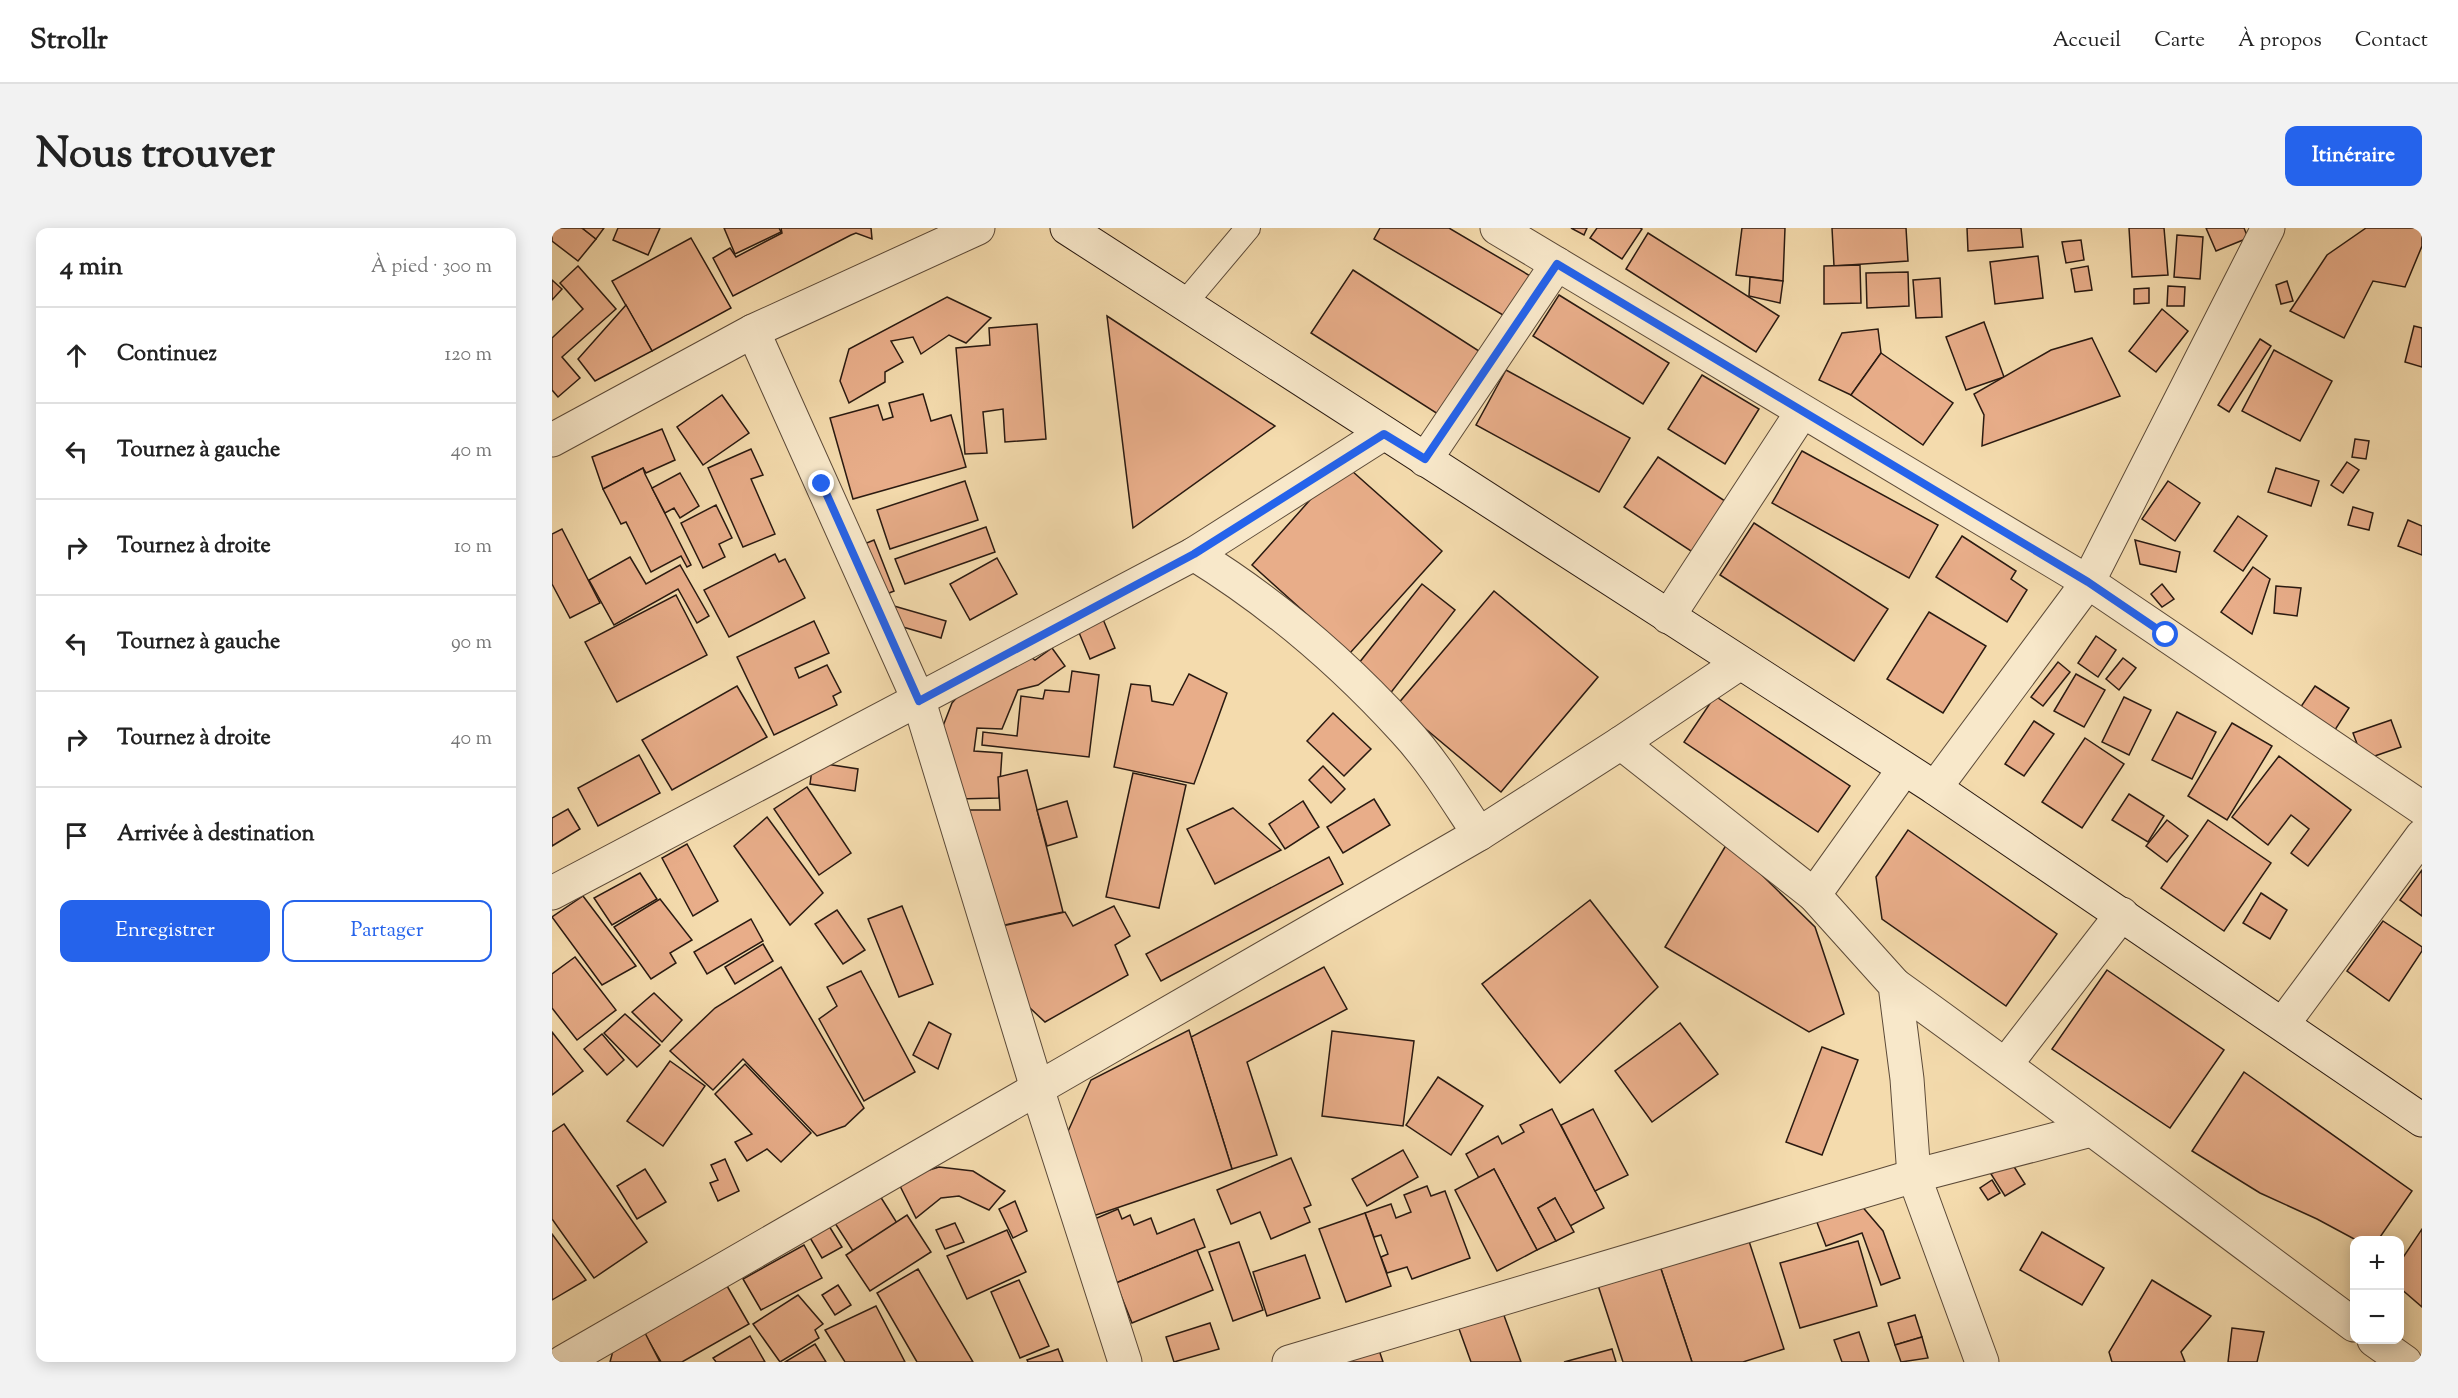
<!DOCTYPE html>
<html lang="fr">
<meta charset="utf-8">
<style>
:root{--surface:#fff;--page:#f2f2f2;--text:#222;--muted:#767676;--line:#e0e0e0;--accent:#2563eb}
body{margin:0;font-family:"Sorts Mill Goudy",serif;background:var(--page);color:var(--text)}
.controls{position:absolute;right:18px;bottom:18px;display:grid;overflow:hidden;border-radius:12px;box-shadow:0 3px 15px #0003}
.controls button{width:54px;height:54px;display:grid;place-items:center;padding:0;border:0;border-bottom:2px solid var(--line);background:var(--surface);color:var(--text);font:30px sans-serif}
.stop{position:absolute;width:18px;height:18px;margin:-14px;border:4px solid #2563eb;border-radius:50%;background:#fff}
.stop.end{background:#2563eb;border-color:#fff;box-shadow:0 2px 6px #0008}
.list{margin:0;padding:0;list-style:none}
h2{display:flex;justify-content:space-between;align-items:center;height:78px;margin:0;padding:0 24px;font-size:26px}
h2 small{font-size:20px;font-weight:400;color:var(--muted)}
.list li{display:grid;grid-template-columns:39px 1fr auto;gap:18px;align-items:center;box-sizing:border-box;height:96px;padding:0 24px;border-top:2px solid var(--line)}
.list b{display:block;font-size:22px;white-space:nowrap}
.list em{font-size:20px;font-style:normal;color:var(--muted)}
.actions{display:flex;gap:12px;padding:18px 24px}
.actions a{flex:1;padding:14px 0;border:2px solid var(--accent);border-radius:12px;text-align:center;font-size:21px;color:var(--accent)}
.actions .main{background:var(--accent);color:#fff}
.icon{flex:none;width:33px;height:33px;fill:none;stroke:currentColor;stroke-width:2;stroke-linecap:round;stroke-linejoin:round}
.map{position:relative;flex:none;width:1870px;height:1134px;overflow:hidden;border-radius:12px}
header{display:flex;align-items:center;gap:36px;box-sizing:border-box;height:84px;padding:0 30px;background:var(--surface);border-bottom:2px solid var(--line)}
header strong{font-size:28px}
nav{display:flex;gap:33px;margin-inline-start:auto;font-size:21px}
.intro{display:flex;align-items:center;justify-content:space-between;box-sizing:border-box;height:144px;padding:0 36px}
h1{margin:0;font-size:42px}
.button{padding:15px 27px;border-radius:12px;background:var(--accent);color:#fff;font-size:21px;font-weight:700}
main{display:flex;gap:36px;padding:0 36px}
aside{flex:1;background:var(--surface);border-radius:12px;box-shadow:0 3px 15px #0003}
.map>svg:first-child{display:block}
.building{fill:#e8ad89;stroke:#2a1a11;stroke-width:1.5}
.lines{fill:none;stroke-linecap:round;stroke-linejoin:round}
.lane-casing{stroke:#5c4a38;stroke-width:26}
.street-casing{stroke:#5c4a38;stroke-width:35}
.secondary-casing{stroke:#2a1a11;stroke-width:35}
.lane{stroke:#f8e8ca;stroke-width:24}
.street{stroke:#f8e8ca;stroke-width:33}
.secondary{stroke:#f8e8ca;stroke-width:33}
.route{stroke:#2563eb;stroke-width:8}
</style>
<header>
<strong>Strollr</strong>
<nav><a>Accueil</a><a>Carte</a><a>À propos</a><a>Contact</a></nav>
</header>
<div class="intro"><h1>Nous trouver</h1><a class="button">Itinéraire</a></div>
<main>
<aside>
<h2>4 min<small>À pied · 300 m</small></h2>
<ul class="list">
<li><svg class="icon" aria-label="ahead" viewBox="0 0 24 24"><path d="M12 20V5M6 11l6-6 6 6"/></svg><div><b>Continuez</b></div><em>120 m</em></li>
<li><svg class="icon" aria-label="left" viewBox="0 0 24 24"><path d="M17 20v-9H6M10 6l-5 5 5 5"/></svg><div><b>Tournez à gauche</b></div><em>40 m</em></li>
<li><svg class="icon" aria-label="right" viewBox="0 0 24 24"><path d="M7 20v-9h11M14 6l5 5-5 5"/></svg><div><b>Tournez à droite</b></div><em>10 m</em></li>
<li><svg class="icon" aria-label="left" viewBox="0 0 24 24"><path d="M17 20v-9H6M10 6l-5 5 5 5"/></svg><div><b>Tournez à gauche</b></div><em>90 m</em></li>
<li><svg class="icon" aria-label="right" viewBox="0 0 24 24"><path d="M7 20v-9h11M14 6l5 5-5 5"/></svg><div><b>Tournez à droite</b></div><em>40 m</em></li>
<li><svg class="icon" aria-label="arrive" viewBox="0 0 24 24"><path d="M6 21V4h12l-3 4 3 4H6"/></svg><div><b>Arrivée à destination</b></div></li>
</ul>
<div class="actions"><a class="main">Enregistrer</a><a>Partager</a></div>
</aside>
<div class="map">
<svg width="1870" height="1134" viewBox="0 0 1870 1134">
<rect width="100%" height="100%" fill="#f4dbad"/>
<filter id="stains"><feTurbulence type="fractalNoise" baseFrequency=".00333" numOctaves="4"/><feColorMatrix values="0 0 0 0 .2 0 0 0 0 .09 0 0 0 0 .02 0 0 0 .5 -.17"/></filter>
<radialGradient id="worn" r=".72"><stop offset=".6" stop-color="#630" stop-opacity="0"/><stop offset="1" stop-color="#630" stop-opacity=".3"/></radialGradient>
<!-- building -->
<g class="building">
<polygon points="0,0 30,0 44,11 26,33 0,13"/>
<polygon points="30,0 52,0 44,11"/>
<polygon points="66,0 108,0 96,27 61,12"/>
<polygon points="227,0 229,4 183,26 172,0"/>
<polygon points="229,0 319,0 320,11 304,5 299,7 181,68 161,30 178,20 184,29 230,5"/>
<polygon points="828,0 897,0 980,49 956,90 822,11"/>
<polygon points="1019,0 1035,0 1032,7"/>
<polygon points="1045,0 1088,0 1090,1 1070,31 1038,10"/>
<polygon points="1190,0 1233,0 1231,53 1184,47"/>
<polygon points="1280,0 1354,0 1356,33 1282,38"/>
<polygon points="1415,0 1469,0 1471,19 1416,23"/>
<polygon points="1577,0 1612,0 1616,47 1580,49"/>
<polygon points="1654,0 1692,0 1696,10 1664,23"/>
<polygon points="1814,0 1870,0 1870,18 1853,59 1821,53 1792,110 1738,83 1775,27"/>
<polygon points="1096,5 1227,88 1204,124 1074,41"/>
<polygon points="1625,7 1651,9 1648,51 1622,49"/>
<polygon points="139,10 179,80 100,123 60,53"/>
<polygon points="1529,12 1532,32 1514,35 1510,14"/>
<polygon points="1486,28 1491,70 1443,76 1438,34"/>
<polygon points="1308,37 1309,75 1272,76 1272,38"/>
<polygon points="26,38 64,81 10,129 28,150 6,169 0,162 0,110 31,81 8,55"/>
<polygon points="1536,38 1540,62 1523,64 1519,41"/>
<polygon points="801,42 930,125 889,188 759,105"/>
<polygon points="1356,44 1357,78 1315,80 1314,45"/>
<polygon points="1198,49 1231,53 1228,75 1197,68"/>
<polygon points="1388,50 1390,89 1364,90 1361,52"/>
<polygon points="0,52 10,61 0,72"/>
<polygon points="1735,53 1741,73 1729,76 1724,57"/>
<polygon points="1616,58 1633,59 1632,78 1615,78"/>
<polygon points="1597,60 1597,75 1582,76 1582,61"/>
<polygon points="1007,67 1117,135 1091,176 981,108"/>
<polygon points="395,69 439,90 414,115 397,107 369,126 361,109 339,113 351,134 333,144 333,154 297,175 288,153 297,121"/>
<polygon points="74,77 100,123 43,153 26,131"/>
<polygon points="1610,81 1636,103 1604,144 1577,123"/>
<polygon points="555,88 723,198 581,300"/>
<polygon points="1432,94 1452,149 1414,162 1394,109"/>
<polygon points="485,96 494,211 453,214 451,181 431,184 435,225 413,226 404,120 438,117 437,100"/>
<polygon points="1862,98 1870,100 1870,139 1853,134"/>
<polygon points="1326,101 1329,125 1299,167 1267,152 1290,105"/>
<polygon points="1540,110 1568,168 1430,218 1432,187 1422,166 1499,122"/>
<polygon points="1708,111 1719,118 1677,184 1666,177"/>
<polygon points="1722,122 1780,153 1748,213 1690,183"/>
<polygon points="1329,125 1401,175 1371,217 1299,167"/>
<polygon points="954,142 1078,210 1047,264 924,197"/>
<polygon points="1150,147 1207,181 1173,236 1116,201"/>
<polygon points="371,166 379,193 399,187 414,239 301,271 278,190 326,177 331,192 341,189 337,175"/>
<polygon points="170,167 197,205 151,237 125,199"/>
<polygon points="110,201 123,232 94,245 91,240 51,261 40,229"/>
<polygon points="1803,211 1817,213 1814,231 1800,229"/>
<polygon points="199,221 211,247 199,251 223,306 191,319 156,240"/>
<polygon points="1250,223 1386,297 1357,350 1220,275"/>
<polygon points="1106,229 1176,275 1142,325 1072,279"/>
<polygon points="1795,234 1807,242 1791,265 1779,257"/>
<polygon points="791,235 890,323 798,425 700,337"/>
<polygon points="91,240 93,246 139,337 135,339 129,328 99,344 74,294 69,296 51,261"/>
<polygon points="1724,240 1767,253 1759,278 1716,264"/>
<polygon points="128,245 147,278 128,290 122,280 113,285 100,260"/>
<polygon points="413,253 426,292 338,321 325,282"/>
<polygon points="1616,253 1648,275 1623,313 1590,291"/>
<polygon points="164,277 180,310 167,316 173,329 151,340 129,295"/>
<polygon points="1801,279 1821,285 1817,302 1796,297"/>
<polygon points="1686,288 1715,308 1691,343 1662,323"/>
<polygon points="1856,292 1870,298 1870,327 1846,318"/>
<polygon points="1202,295 1336,381 1302,433 1168,347"/>
<polygon points="434,299 443,324 353,356 343,331"/>
<polygon points="10,301 48,375 18,390 0,356 0,306"/>
<polygon points="1410,308 1464,343 1459,351 1475,362 1455,394 1384,349"/>
<polygon points="322,312 342,363 325,370 305,319"/>
<polygon points="1583,312 1628,324 1624,344 1588,336"/>
<polygon points="223,326 227,334 233,331 253,370 177,409 152,362"/>
<polygon points="78,329 94,356 128,337 157,388 145,395 126,361 62,397 37,352"/>
<polygon points="445,330 465,366 418,392 398,356"/>
<polygon points="1701,339 1718,351 1700,406 1669,384"/>
<polygon points="870,356 903,382 837,467 803,440"/>
<polygon points="1610,356 1622,371 1610,379 1599,366"/>
<polygon points="1724,358 1749,360 1745,388 1722,385"/>
<polygon points="942,363 1046,449 949,564 845,477"/>
<polygon points="124,367 155,427 65,474 33,414"/>
<polygon points="342,378 394,393 389,410 337,395"/>
<polygon points="548,384 563,420 538,431 523,395"/>
<polygon points="1377,384 1434,418 1391,485 1335,451"/>
<polygon points="262,393 277,425 243,440 247,450 275,437 289,464 281,468 285,477 222,507 185,429"/>
<polygon points="1544,408 1564,422 1546,449 1526,435"/>
<polygon points="500,420 513,438 486,457 466,462 450,501 425,500 422,523 450,525 447,570 406,571 391,498 400,475 420,452 469,422 483,432"/>
<polygon points="1571,430 1584,440 1567,462 1554,451"/>
<polygon points="1506,434 1518,444 1491,478 1479,469"/>
<polygon points="520,443 547,447 537,529 430,517 431,504 465,508 469,468 491,471 493,462 517,464"/>
<polygon points="637,446 675,465 642,556 562,539 579,456 598,458 600,473 621,477"/>
<polygon points="1524,446 1553,462 1532,499 1502,483"/>
<polygon points="185,458 215,509 120,562 90,512"/>
<polygon points="1763,458 1797,480 1781,505 1746,483"/>
<polygon points="1163,468 1298,558 1266,604 1132,514"/>
<polygon points="1572,469 1599,482 1577,527 1550,514"/>
<polygon points="1625,484 1664,504 1640,551 1600,532"/>
<polygon points="781,485 819,521 792,548 755,513"/>
<polygon points="1839,492 1849,519 1811,532 1801,505"/>
<polygon points="1482,493 1502,506 1472,548 1453,536"/>
<polygon points="1680,495 1720,518 1675,592 1636,568"/>
<polygon points="1533,510 1572,536 1530,600 1490,574"/>
<polygon points="87,527 108,565 46,598 26,560"/>
<polygon points="1727,528 1799,582 1756,638 1739,625 1757,601 1739,587 1716,617 1680,589"/>
<polygon points="261,534 306,541 303,563 258,556"/>
<polygon points="771,538 793,561 779,575 757,552"/>
<polygon points="475,542 511,684 444,699 412,582 448,582 446,549"/>
<polygon points="581,545 634,557 607,680 554,669"/>
<polygon points="255,559 299,625 267,647 222,581"/>
<polygon points="1577,566 1612,588 1596,614 1560,592"/>
<polygon points="822,571 838,597 791,625 775,599"/>
<polygon points="515,573 525,609 495,618 485,582"/>
<polygon points="751,573 767,599 733,621 717,596"/>
<polygon points="681,580 729,622 663,656 635,601"/>
<polygon points="16,581 28,601 0,618 0,590"/>
<polygon points="215,589 271,665 238,697 182,618"/>
<polygon points="1615,592 1636,608 1615,634 1594,618"/>
<polygon points="1656,592 1719,635 1672,703 1609,660"/>
<polygon points="1356,602 1505,706 1454,778 1330,691 1324,649"/>
<polygon points="1176,614 1263,699 1292,786 1257,804 1113,719"/>
<polygon points="135,616 166,673 141,688 110,630"/>
<polygon points="777,629 791,656 609,753 594,726"/>
<polygon points="1870,642 1870,688 1848,672"/>
<polygon points="88,645 105,671 60,697 42,670"/>
<polygon points="1709,665 1735,682 1718,711 1691,695"/>
<polygon points="31,668 84,738 50,757 0,689"/>
<polygon points="108,671 140,712 118,725 124,735 99,751 62,699"/>
<polygon points="1038,672 1106,759 1008,855 930,756"/>
<polygon points="350,678 381,756 347,769 316,691"/>
<polygon points="562,678 578,708 563,717 576,747 493,794 463,766 446,699 513,684 521,698"/>
<polygon points="285,682 313,722 291,736 263,696"/>
<polygon points="199,691 211,713 155,746 142,724"/>
<polygon points="1831,693 1870,719 1870,723 1837,773 1795,743"/>
<polygon points="211,716 221,733 183,756 173,739"/>
<polygon points="23,729 64,782 25,812 0,780 0,746"/>
<polygon points="229,739 312,880 293,898 265,908 191,831 161,862 118,823 163,780"/>
<polygon points="772,739 795,781 695,834 725,927 680,941 639,809"/>
<polygon points="1555,742 1672,822 1618,900 1500,821"/>
<polygon points="309,743 363,844 312,873 267,791 285,778 275,759"/>
<polygon points="102,765 130,792 110,814 80,784"/>
<polygon points="73,786 108,817 85,839 52,805"/>
<polygon points="377,794 399,806 386,841 361,827"/>
<polygon points="1128,795 1166,846 1100,894 1063,843"/>
<polygon points="637,802 680,941 538,989 513,910 539,852"/>
<polygon points="780,803 862,813 851,898 770,888"/>
<polygon points="0,804 31,843 0,867"/>
<polygon points="50,806 72,832 55,847 32,821"/>
<polygon points="1270,819 1306,832 1270,927 1234,914"/>
<polygon points="118,833 153,858 111,918 75,893"/>
<polygon points="193,836 259,905 229,934 215,921 195,933 183,914 200,906 163,866"/>
<polygon points="1692,844 1860,963 1826,1012 1804,1012 1765,991 1708,965 1640,923"/>
<polygon points="886,849 931,878 899,927 854,897"/>
<polygon points="1000,881 1052,980 1018,998 1003,970 986,980 1004,1013 985,1022 942,941 927,950 914,926 946,908 950,916 972,904 968,897"/>
<polygon points="1041,881 1076,947 1043,963 1009,897"/>
<polygon points="12,896 95,1014 42,1050 0,991 0,904"/>
<polygon points="851,922 866,949 815,978 800,951"/>
<polygon points="739,930 759,977 752,980 758,994 719,1011 708,984 679,996 665,962"/>
<polygon points="173,931 187,963 166,973 158,955 166,952 159,937"/>
<polygon points="1459,934 1473,956 1453,968 1439,946"/>
<polygon points="387,939 421,943 453,963 437,982 407,968 389,970 364,990 345,952"/>
<polygon points="93,941 114,974 85,991 65,958"/>
<polygon points="942,941 985,1022 945,1043 903,962"/>
<polygon points="1440,952 1448,965 1436,972 1428,960"/>
<polygon points="875,958 879,968 893,963 918,1030 860,1051 855,1039 835,1045 829,1029 836,1026 829,1007 822,1009 813,985 839,976 844,990 859,984 852,967"/>
<polygon points="323,960 345,995 301,1023 279,989"/>
<polygon points="1302,969 1331,1003 1348,1050 1329,1057 1310,1005 1274,1018 1261,984"/>
<polygon points="1003,970 1022,1004 1004,1013 986,980"/>
<polygon points="463,973 475,1003 461,1010 447,981"/>
<polygon points="566,981 570,991 578,987 582,997 599,990 605,1006 642,991 653,1019 564,1055 538,993"/>
<polygon points="813,985 839,1058 794,1074 767,1001"/>
<polygon points="355,987 379,1024 318,1063 294,1027"/>
<polygon points="403,995 412,1014 393,1021 384,1002"/>
<polygon points="277,998 290,1019 270,1030 257,1008"/>
<polygon points="1870,1001 1870,1079 1848,1060 1848,1034"/>
<polygon points="455,1002 474,1044 415,1071 395,1028"/>
<polygon points="1490,1004 1552,1040 1530,1077 1468,1042"/>
<polygon points="0,1006 34,1052 0,1072"/>
<polygon points="1195,1007 1232,1121 1191,1134 1140,1134 1107,1035"/>
<polygon points="1306,1013 1325,1078 1248,1100 1228,1035"/>
<polygon points="687,1014 711,1082 681,1093 657,1024"/>
<polygon points="252,1017 270,1050 209,1082 191,1051"/>
<polygon points="645,1022 661,1062 580,1095 564,1055"/>
<polygon points="753,1027 768,1070 715,1088 701,1044"/>
<polygon points="1107,1035 1140,1134 1071,1134 1042,1045"/>
<polygon points="366,1041 421,1134 365,1134 325,1065"/>
<polygon points="171,1051 197,1096 130,1134 109,1134 88,1098"/>
<polygon points="467,1052 497,1118 468,1130 439,1064"/>
<polygon points="1600,1052 1659,1088 1629,1124 1633,1134 1560,1134 1557,1124"/>
<polygon points="286,1057 299,1077 283,1087 270,1067"/>
<polygon points="246,1067 271,1096 263,1102 267,1110 228,1134 201,1096"/>
<polygon points="324,1078 353,1134 293,1134 273,1102"/>
<polygon points="950,1082 969,1134 919,1134 906,1098"/>
<polygon points="1363,1087 1370,1109 1343,1117 1336,1095"/>
<polygon points="658,1095 667,1121 622,1134 614,1109"/>
<polygon points="1680,1100 1712,1104 1705,1134 1676,1134"/>
<polygon points="92,1103 108,1134 58,1134 62,1119"/>
<polygon points="1307,1104 1317,1134 1290,1134 1282,1112"/>
<polygon points="198,1108 213,1134 164,1134 161,1130"/>
<polygon points="1370,1109 1376,1130 1349,1134 1343,1117"/>
<polygon points="263,1116 274,1134 233,1134"/>
<polygon points="825,1116 831,1134 787,1134"/>
<polygon points="506,1121 511,1134 476,1134 475,1132"/>
<polygon points="1060,1121 1064,1134 1012,1134"/>
</g>
<g class="lines">
<defs>
<polyline id="lane" points="632,76 696,0"/>
<g id="street">
<polyline points="945,0 1536,354 1870,580"/>
<polyline points="201,103 367,473 485,860 573,1134"/>
<polyline points="0,212 201,103 426,0"/>
<polyline points="873,232 1005,36"/>
<path d="M642 326C718 373 791 435 852 502 881 533 903 570 927 606"/>
<polyline points="1116,389 1250,184"/>
<polyline points="1069,515 1262,667"/>
<polyline points="1352,541 1262,667 1343,757 1355,851 1362,948 1430,1134"/>
<polyline points="1383,560 1536,354 1716,0"/>
<polyline points="0,665 642,326 832,205"/>
<path d="M1343 757C1498 868 1649 984 1802 1097"/>
<polyline points="1731,796 1870,608"/>
<polyline points="1454,836 1570,686"/>
<polyline points="1822,1112 1853,1134"/>
<polyline points="11,1134 927,606 1069,515 1188,435"/>
<polyline points="737,1134 1362,948 1539,902"/>
</g>
<polyline id="secondary" points="515,0 1383,560 1870,892"/>
</defs>
<!-- lane casing -->
<use href="#lane" class="lane-casing"/>
<!-- street casing -->
<use href="#street" class="street-casing"/>
<!-- secondary casing -->
<use href="#secondary" class="secondary-casing"/>
<!-- lane -->
<use href="#lane" class="lane"/>
<!-- street -->
<use href="#street" class="street"/>
<!-- secondary -->
<use href="#secondary" class="secondary"/>
</g>
<g class="lines">
<!-- route -->
<polyline class="route" points="270,256 367,473 642,326 832,206 873,231 1005,36 1536,354 1614,407"/>
</g>
<rect width="100%" height="100%" filter="url(#stains)"/>
<rect width="100%" height="100%" fill="url(#worn)"/>
</svg>
<div class="controls">
<button>+</button>
<button>−</button>
</div>
<div class="stop" style="left:1614px;top:407px"></div>
<div class="stop end" style="left:270px;top:256px"></div>
</div>
</main>
